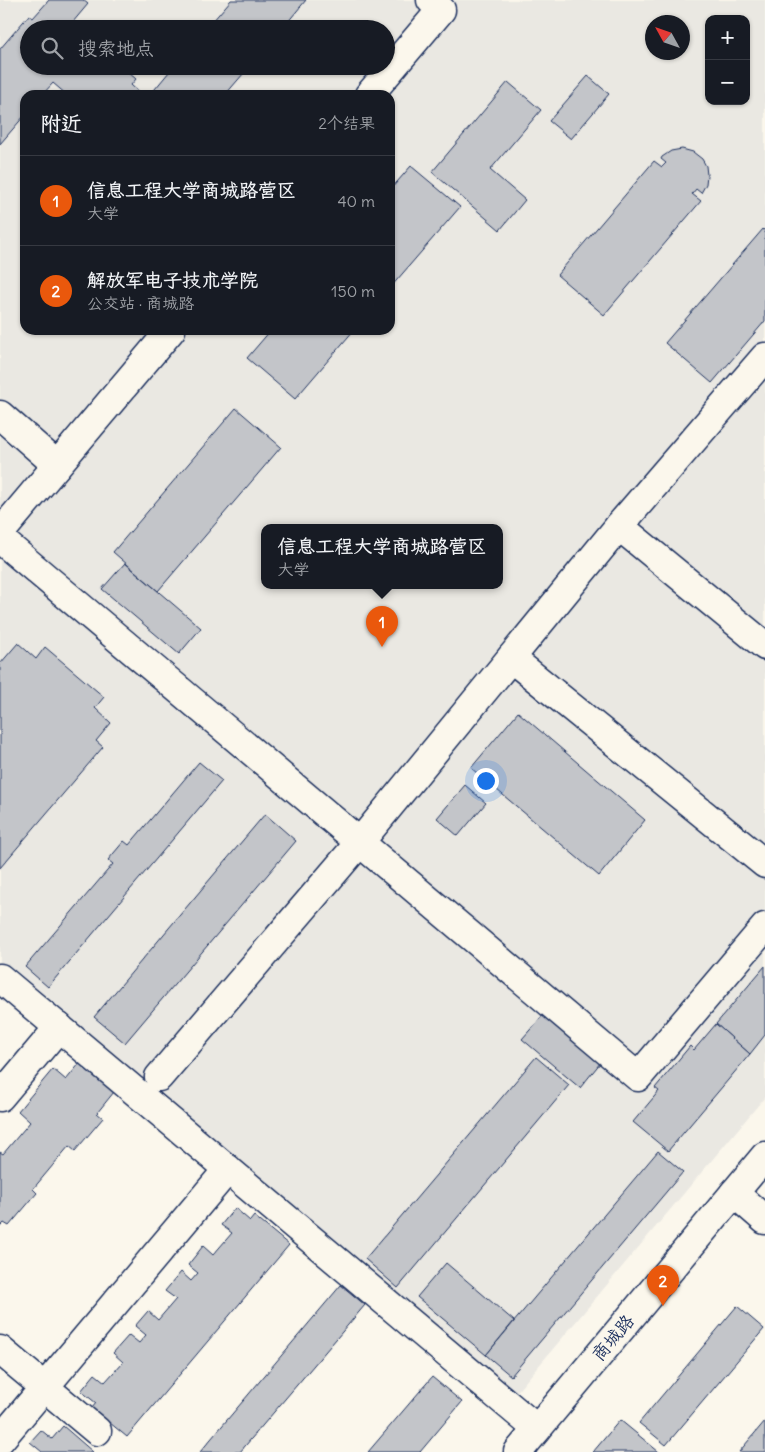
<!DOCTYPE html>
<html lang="zh">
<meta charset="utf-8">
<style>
:root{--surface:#171b24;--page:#20242c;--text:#f1f3f6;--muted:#9ea1a6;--line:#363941;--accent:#ea580c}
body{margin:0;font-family:Delius,"LXGW WenKai TC",sans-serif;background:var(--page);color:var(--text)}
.controls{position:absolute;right:15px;top:15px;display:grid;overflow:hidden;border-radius:10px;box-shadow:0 1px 4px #0004}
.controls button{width:45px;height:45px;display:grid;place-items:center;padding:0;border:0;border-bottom:1px solid var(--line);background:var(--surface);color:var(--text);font:25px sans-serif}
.compass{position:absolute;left:645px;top:15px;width:45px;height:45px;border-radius:50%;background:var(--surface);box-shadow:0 1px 4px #0004;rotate:310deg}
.you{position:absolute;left:485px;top:780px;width:18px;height:18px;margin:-12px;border:4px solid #fff;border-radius:50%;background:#1a73e8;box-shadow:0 0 0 8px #1a73e833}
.badge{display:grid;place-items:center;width:32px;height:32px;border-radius:50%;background:var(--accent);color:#fff;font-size:16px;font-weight:700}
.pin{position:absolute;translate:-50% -41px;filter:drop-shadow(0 1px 2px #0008)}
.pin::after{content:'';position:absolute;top:26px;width:18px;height:15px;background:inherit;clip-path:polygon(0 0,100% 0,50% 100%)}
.popup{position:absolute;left:261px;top:524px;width:242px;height:65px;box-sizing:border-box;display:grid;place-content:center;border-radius:10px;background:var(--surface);filter:drop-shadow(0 1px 4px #0005);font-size:16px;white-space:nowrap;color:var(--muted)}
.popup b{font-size:19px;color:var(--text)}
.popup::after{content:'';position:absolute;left:50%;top:100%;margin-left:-10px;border:10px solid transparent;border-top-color:var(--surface)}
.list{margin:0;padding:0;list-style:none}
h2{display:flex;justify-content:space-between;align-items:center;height:65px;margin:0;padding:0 20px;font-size:21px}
h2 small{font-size:16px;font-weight:400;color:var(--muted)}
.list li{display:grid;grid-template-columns:32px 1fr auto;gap:15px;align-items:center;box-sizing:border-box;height:90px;padding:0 20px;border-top:1px solid var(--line)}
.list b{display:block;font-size:19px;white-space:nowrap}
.list p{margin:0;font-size:16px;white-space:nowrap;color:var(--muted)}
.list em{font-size:16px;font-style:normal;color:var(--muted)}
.icon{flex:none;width:28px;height:28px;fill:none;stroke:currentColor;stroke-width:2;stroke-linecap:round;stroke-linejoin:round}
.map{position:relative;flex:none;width:765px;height:1452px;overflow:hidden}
.search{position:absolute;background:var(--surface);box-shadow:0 1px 4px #0004;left:20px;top:20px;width:375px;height:55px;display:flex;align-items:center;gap:12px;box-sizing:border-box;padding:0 18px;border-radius:28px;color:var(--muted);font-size:19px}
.panel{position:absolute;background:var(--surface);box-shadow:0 1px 4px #0004;left:20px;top:90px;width:375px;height:245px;border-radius:15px}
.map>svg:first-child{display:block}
.built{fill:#eae8e2;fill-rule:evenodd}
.building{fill:#c3c5c9;stroke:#1b2f5e}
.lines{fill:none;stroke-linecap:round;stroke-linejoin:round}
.minor-casing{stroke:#1b2f5e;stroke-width:31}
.minor{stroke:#fbf7ec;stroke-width:28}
.labels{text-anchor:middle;stroke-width:4.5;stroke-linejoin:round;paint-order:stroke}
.street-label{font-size:18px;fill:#1b2f5e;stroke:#fbf7ec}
</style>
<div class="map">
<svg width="765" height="1452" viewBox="0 0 765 1452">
<rect width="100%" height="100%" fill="#fbf7ec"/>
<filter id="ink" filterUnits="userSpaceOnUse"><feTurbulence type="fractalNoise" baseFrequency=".02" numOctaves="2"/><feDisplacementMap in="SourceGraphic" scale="10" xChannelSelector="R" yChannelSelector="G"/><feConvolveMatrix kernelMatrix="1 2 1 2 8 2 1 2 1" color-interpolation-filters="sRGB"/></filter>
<g filter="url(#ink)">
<!-- built -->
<path class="built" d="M0 0H765V1097L515 1394 351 1261 0 964ZM709 19H746V101H709ZM652 22H682V52H652ZM29 29H386V66H29ZM25 95H390V330H25ZM264 528H500V586H264Z"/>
<!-- building -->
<g class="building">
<polygon points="49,0 83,0 88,4 67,29 29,29 29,66 121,66 136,79 131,85 142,95 67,95 53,83 42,95 25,95 25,115 0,144 0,49 29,15 33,18"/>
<polygon points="231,0 306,0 282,29 206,29"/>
<polygon points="174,66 250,66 225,95 150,95"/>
<polygon points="588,76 609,94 571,139 549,121"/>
<polygon points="508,82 541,110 490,170 525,200 500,230 432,172"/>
<polygon points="682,149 693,152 702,159 706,166 707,175 706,184 701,193 696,189 692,194 701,201 604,315 557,275 654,161 662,167 666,163 661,159 662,157 671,151"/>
<polygon points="411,166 460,207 390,288 390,190"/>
<polygon points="763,229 765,231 765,321 712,383 665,343"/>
<polygon points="271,330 354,330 295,399 247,358"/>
<polygon points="236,408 281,447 158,591 113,552"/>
<polygon points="125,563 201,628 179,654 102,589"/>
<polygon points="18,643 36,659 45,647 104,697 95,708 111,723 96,741 103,747 0,868 0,664"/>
<polygon points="518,712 645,820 599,876 471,768"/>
<polygon points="199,762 222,781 48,987 25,967 113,864 108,860 124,841 129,845"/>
<polygon points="465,785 486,803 458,836 437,818"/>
<polygon points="265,814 296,841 125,1043 94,1017"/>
<polygon points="765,966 765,1035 750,1054 716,1024"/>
<polygon points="544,1014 601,1062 580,1088 522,1039"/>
<polygon points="716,1024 750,1054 668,1151 633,1122 659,1091 655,1088 690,1046 694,1050"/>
<polygon points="536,1057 569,1085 398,1288 365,1259"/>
<polygon points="80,1063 114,1092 97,1113 103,1118 75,1151 69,1146 33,1189 37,1193 9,1226 4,1223 0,1227 0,1152 3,1154 30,1122 18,1111 53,1069 66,1080"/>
<polygon points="658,1151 683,1172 511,1376 486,1355"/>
<polygon points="235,1208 250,1221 254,1216 289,1245 127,1437 92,1408 96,1403 81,1391 95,1374 105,1382 123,1362 113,1353 129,1335 139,1343 146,1335 135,1326 148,1311 158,1320 176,1299 165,1291 181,1272 191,1281 198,1273 188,1265 203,1246 213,1255 232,1233 221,1225"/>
<polygon points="446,1263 514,1321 486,1355 417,1297"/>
<polygon points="341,1285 365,1305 240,1452 200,1452"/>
<polygon points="737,1306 764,1329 666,1445 639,1423"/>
<polygon points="432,1377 462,1402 420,1452 368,1452"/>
<polygon points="620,1420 659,1452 593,1452"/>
<polygon points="765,1421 765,1452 739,1452"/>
<polygon points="63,1426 93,1452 42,1452 30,1442 41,1430 52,1439"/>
</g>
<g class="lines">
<defs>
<g id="minor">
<polyline points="369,95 441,10 431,0"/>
<polyline points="0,415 57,465"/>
<polyline points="619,526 765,646"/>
<polyline points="0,533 171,330"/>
<polyline points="0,539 638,1077 765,927"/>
<polyline points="511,658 765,864"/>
<polyline points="0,978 537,1429"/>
<polyline points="159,1077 360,842 619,526 765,357"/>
<polyline points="0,1097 59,1027"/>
<polyline points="734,1193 765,1220"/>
<polyline points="0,1350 97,1431"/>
<polyline points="0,1440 228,1169"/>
<polyline points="518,1452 765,1156"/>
</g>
</defs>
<!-- minor casing -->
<use href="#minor" class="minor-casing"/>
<!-- minor -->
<use href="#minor" class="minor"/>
</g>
</g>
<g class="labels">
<!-- street labels -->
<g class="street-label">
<text transform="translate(613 1338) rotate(-50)" y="6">商城路</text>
</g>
</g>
</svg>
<div class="controls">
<button>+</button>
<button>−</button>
</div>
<svg class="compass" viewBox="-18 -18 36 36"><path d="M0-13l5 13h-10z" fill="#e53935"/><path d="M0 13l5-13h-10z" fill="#9ea1a6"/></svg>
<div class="you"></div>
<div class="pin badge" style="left:382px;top:647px">1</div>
<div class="popup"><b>信息工程大学商城路营区</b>大学</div>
<div class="pin badge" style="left:663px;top:1306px">2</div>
<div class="search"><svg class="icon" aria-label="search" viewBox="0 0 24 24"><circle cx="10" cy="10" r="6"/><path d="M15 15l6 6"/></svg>搜索地点</div>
<section class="panel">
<h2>附近<small>2个结果</small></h2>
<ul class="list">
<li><span class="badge">1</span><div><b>信息工程大学商城路营区</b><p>大学</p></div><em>40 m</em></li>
<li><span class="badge">2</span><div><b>解放军电子技术学院</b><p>公交站 · 商城路</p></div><em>150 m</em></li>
</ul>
</section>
</div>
